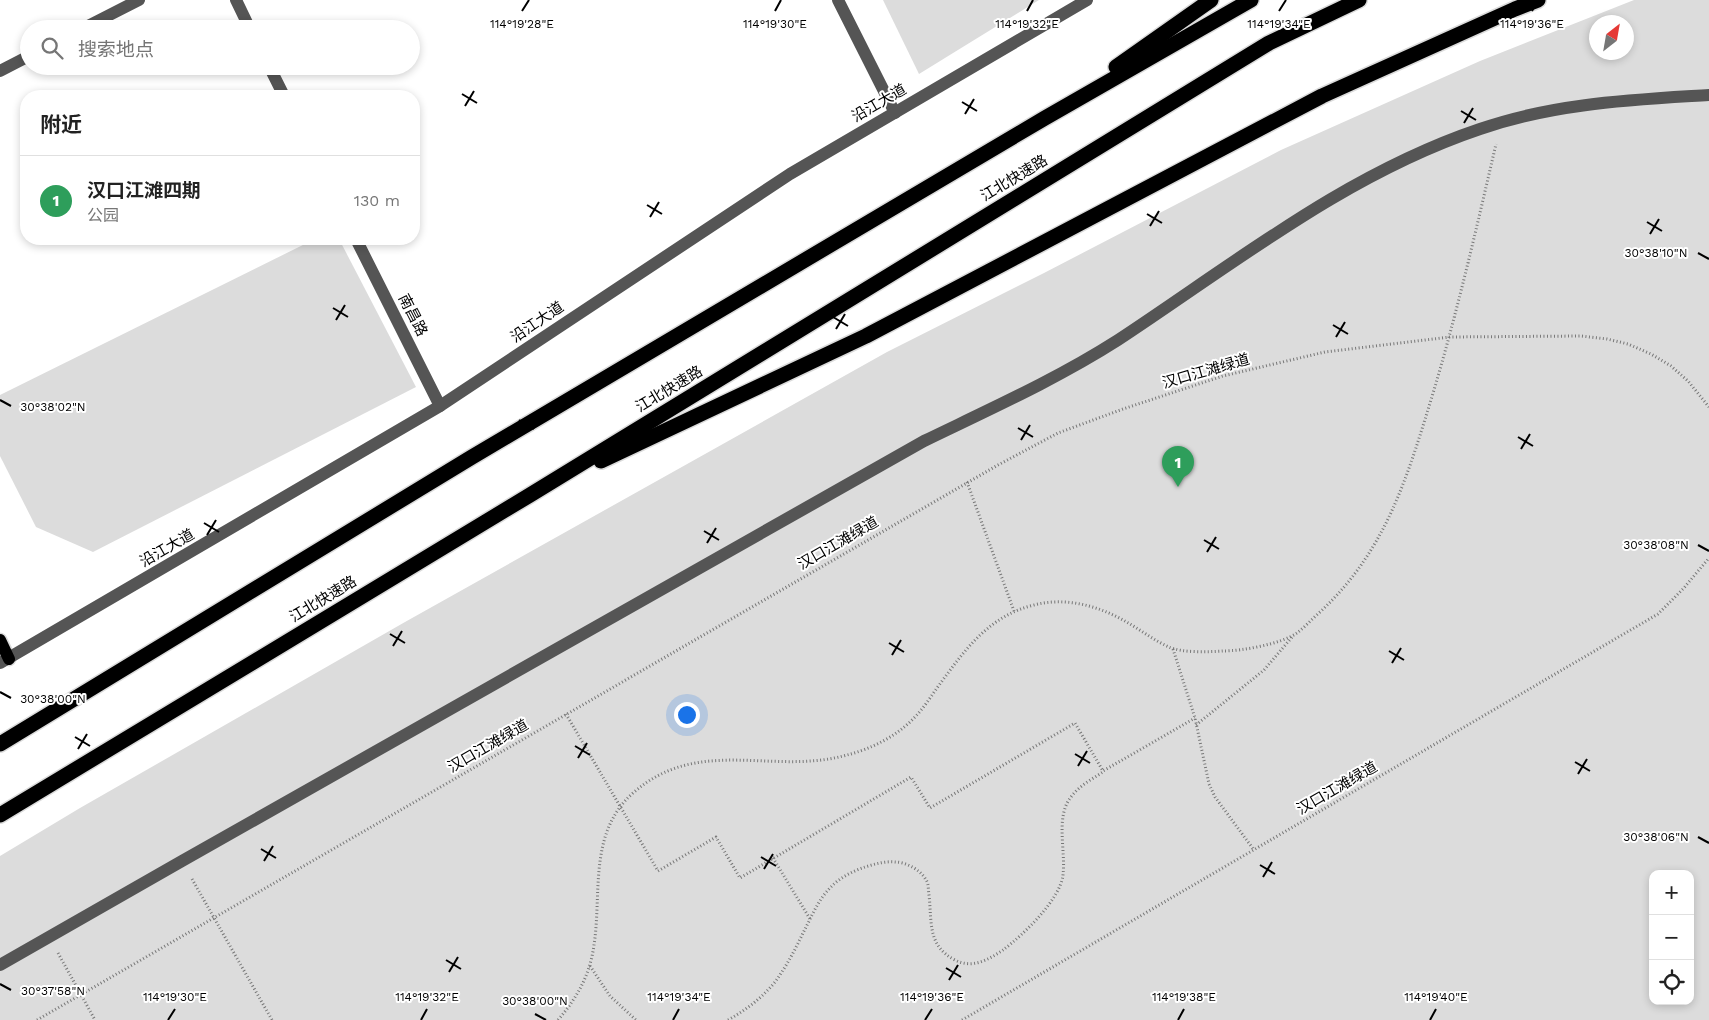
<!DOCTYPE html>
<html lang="zh">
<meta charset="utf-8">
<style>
:root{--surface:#fff;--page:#f6f6f6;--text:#222;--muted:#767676;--line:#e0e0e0;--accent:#000}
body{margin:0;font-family:"Work Sans","Noto Sans SC",sans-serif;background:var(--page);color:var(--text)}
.controls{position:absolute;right:15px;bottom:15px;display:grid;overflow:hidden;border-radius:10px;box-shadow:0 2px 8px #0003}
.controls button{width:45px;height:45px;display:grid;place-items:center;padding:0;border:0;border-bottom:1px solid var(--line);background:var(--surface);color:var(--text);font:25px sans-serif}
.compass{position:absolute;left:1589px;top:15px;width:45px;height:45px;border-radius:50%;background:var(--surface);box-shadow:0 2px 8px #0003;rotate:31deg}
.you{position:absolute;left:686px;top:714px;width:18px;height:18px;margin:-12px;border:4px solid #fff;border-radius:50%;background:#1a73e8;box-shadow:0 0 0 8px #1a73e833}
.badge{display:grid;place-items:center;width:32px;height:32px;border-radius:50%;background:var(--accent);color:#fff;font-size:16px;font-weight:700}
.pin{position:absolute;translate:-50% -41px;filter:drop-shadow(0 1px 2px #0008)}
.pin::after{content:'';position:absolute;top:26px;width:18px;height:15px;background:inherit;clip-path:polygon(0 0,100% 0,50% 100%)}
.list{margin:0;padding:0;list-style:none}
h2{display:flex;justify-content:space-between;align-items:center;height:65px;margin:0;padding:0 20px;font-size:21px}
h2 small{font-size:16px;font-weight:400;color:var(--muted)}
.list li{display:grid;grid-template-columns:32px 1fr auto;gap:15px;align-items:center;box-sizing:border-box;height:90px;padding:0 20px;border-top:1px solid var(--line)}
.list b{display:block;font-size:19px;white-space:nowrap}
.list p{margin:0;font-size:16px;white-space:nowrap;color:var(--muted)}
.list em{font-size:16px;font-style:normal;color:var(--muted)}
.icon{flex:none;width:28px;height:28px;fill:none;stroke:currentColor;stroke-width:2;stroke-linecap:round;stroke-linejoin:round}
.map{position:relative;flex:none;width:1709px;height:1020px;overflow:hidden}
.search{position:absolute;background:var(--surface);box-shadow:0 2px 8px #0003;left:20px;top:20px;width:400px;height:55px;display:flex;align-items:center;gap:12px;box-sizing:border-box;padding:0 18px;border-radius:28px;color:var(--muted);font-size:19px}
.panel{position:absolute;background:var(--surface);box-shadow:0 2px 8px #0003;left:20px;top:90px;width:400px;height:155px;border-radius:20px}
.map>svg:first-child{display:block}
.green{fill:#dcdcdc;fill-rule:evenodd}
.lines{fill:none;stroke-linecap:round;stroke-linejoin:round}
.major-casing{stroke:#dbdbdb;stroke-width:15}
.highway-casing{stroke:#dbdbdb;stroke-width:18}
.path{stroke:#777;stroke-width:3;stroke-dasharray:1 2.5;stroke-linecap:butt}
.minor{stroke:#555;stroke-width:12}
.major{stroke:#000;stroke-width:12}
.highway{stroke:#000;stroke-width:15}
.ticks{fill:none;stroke:#000;stroke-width:2}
.labels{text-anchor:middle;stroke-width:4;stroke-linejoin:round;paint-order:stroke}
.street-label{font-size:15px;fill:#000;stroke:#fff}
.ticks-label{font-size:12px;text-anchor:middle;fill:#000;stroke:#fff;stroke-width:4;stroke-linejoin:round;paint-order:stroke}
</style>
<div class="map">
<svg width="1709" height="1020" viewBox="0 0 1709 1020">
<rect width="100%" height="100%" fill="#fff"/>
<!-- green -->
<g class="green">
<polygon points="883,0 1039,0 919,74"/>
<path d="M1634 0H1709V1020H0V856L80 808 405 622 887 352 1044 273 1281 150 1480 61ZM1596 22H1626V52H1596ZM1653 874H1690V1001H1653Z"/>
<polygon points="315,239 339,239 416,387 93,552 36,527 0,456 0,395"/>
</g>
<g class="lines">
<defs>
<polyline id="major" points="0,640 9,659"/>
<g id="highway">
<polyline points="1116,67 1211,0"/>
<polyline points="601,461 866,336 1322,96 1515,9 1538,0"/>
<polyline points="0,744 472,457 1045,118 1251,0"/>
<polyline points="0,815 530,495 1269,43 1359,0"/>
</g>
</defs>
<!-- major casing -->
<use href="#major" class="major-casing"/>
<!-- highway casing -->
<use href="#highway" class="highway-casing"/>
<!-- path -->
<g class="path">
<polyline points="967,482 1014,611"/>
<polyline points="1173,649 1195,718 1209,784 1215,797 1254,850"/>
<polyline points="566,714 658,871 716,837 740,878 911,777 930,808 1075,723 1103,771 1195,718"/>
<polyline points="1196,725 1264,670 1293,636"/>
<polyline points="773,858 810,919"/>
<polyline points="192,879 272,1020"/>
<polyline points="58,953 95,1020"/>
<polyline points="590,966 610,996 636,1020"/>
<polyline points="37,1020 998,465 1058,433 1123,409 1223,376 1325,352 1450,337 1581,336 1607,339 1628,344 1651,354 1671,366 1688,381 1709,407"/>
<path d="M558 1020C577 998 590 975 594 945 602 893 588 833 633 793 699 735 773 776 847 755 871 749 897 736 914 718 923 709 930 698 937 688 964 651 988 616 1034 605 1064 597 1096 605 1123 620 1138 628 1153 640 1169 647 1182 653 1208 652 1223 651 1242 651 1281 644 1297 633 1305 627 1312 619 1320 612 1387 550 1408 475 1434 390 1458 309 1477 226 1496 144"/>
<path d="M728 1020C746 1010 762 998 775 982 786 967 795 950 803 933 811 918 818 900 830 888 839 878 853 871 865 867 875 864 885 861 895 862 906 862 921 870 926 880 929 884 928 890 929 895 932 921 927 946 955 960 972 969 988 960 1003 950 1023 935 1060 900 1063 875 1066 851 1055 817 1071 797 1079 786 1092 779 1103 772"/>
<polyline points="962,1020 1658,614 1683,589 1709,558"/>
</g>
<!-- minor -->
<g class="minor">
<polyline points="236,0 250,29"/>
<polyline points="838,0 895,113"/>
<polyline points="82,29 139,0"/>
<polyline points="269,66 284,96"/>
<polyline points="0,71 29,56"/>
<polyline points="356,239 440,406"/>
<polyline points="0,663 440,406 790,174 1087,0"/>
<path d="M0 965 182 861 924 441C990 409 1057 379 1118 340 1235 263 1346 174 1480 129 1555 103 1631 100 1709 95"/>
</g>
<!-- major -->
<use href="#major" class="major"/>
<!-- highway -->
<use href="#highway" class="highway"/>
</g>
<!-- ticks -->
<path class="ticks" d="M522 11 529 0M775 11 781 0M1027 11 1033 0M1279 11 1286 0M1532 11 1538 0M462 94 477 103M962 102 977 111M465 106 474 91M1461 111 1476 120M965 114 974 99M1464 123 1473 108M647 205 662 214M1147 214 1162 223M650 217 659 202M1647 222 1662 231M1150 226 1159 211M1650 234 1659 219M1698 253 1709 259M333 308 348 317M833 317 848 326M336 320 345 305M1333 325 1348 334M836 329 845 314M1336 337 1345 322M0 400 11 406M519 420 534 429M1018 428 1033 437M522 432 531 417M1518 437 1533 446M1021 440 1030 425M1521 449 1530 434M204 523 219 532M704 531 719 540M207 535 216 520M1204 540 1219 549M707 543 716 528M1698 545 1709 551M1207 552 1216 537M390 634 405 643M889 643 904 652M393 646 402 631M1389 651 1404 660M892 655 901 640M1392 663 1401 648M0 692 11 698M75 737 90 746M575 746 590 755M78 749 87 734M1075 754 1090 763M578 758 587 743M1575 762 1590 771M1078 766 1087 751M1578 774 1587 759M1698 837 1709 843M261 849 276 858M761 857 776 866M264 861 273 846M1260 865 1275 874M764 869 773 854M1263 877 1272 862M446 960 461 969M946 968 961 977M449 972 458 957M949 980 958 965M0 984 11 990M535 1014 546 1020M168 1020 175 1009M421 1020 427 1009M673 1020 679 1009M925 1020 932 1009M1178 1020 1184 1009M1430 1020 1436 1009"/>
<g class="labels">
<!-- street labels -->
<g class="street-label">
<text transform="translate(879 103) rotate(-30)" y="5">沿江大道</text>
<text transform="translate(1014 178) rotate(-31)" y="5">江北快速路</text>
<text transform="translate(413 315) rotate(63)" y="5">南昌路</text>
<text transform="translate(537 322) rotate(-34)" y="5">沿江大道</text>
<text transform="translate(1206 371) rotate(-16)" y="5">汉口江滩绿道</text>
<text transform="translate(669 389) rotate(-31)" y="5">江北快速路</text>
<text transform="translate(838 543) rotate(-30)" y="5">汉口江滩绿道</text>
<text transform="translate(167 548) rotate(-30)" y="5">沿江大道</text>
<text transform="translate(323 599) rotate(-31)" y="5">江北快速路</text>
<text transform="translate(488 746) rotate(-30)" y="5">汉口江滩绿道</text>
<text transform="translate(1337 788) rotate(-30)" y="5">汉口江滩绿道</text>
</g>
</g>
<g class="ticks-label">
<text x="522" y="28">114°19'28"E</text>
<text x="775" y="28">114°19'30"E</text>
<text x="1027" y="28">114°19'32"E</text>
<text x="1279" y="28">114°19'34"E</text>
<text x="1532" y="28">114°19'36"E</text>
<text x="1656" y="257">30°38'10"N</text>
<text x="53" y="411">30°38'02"N</text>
<text x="1656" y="549">30°38'08"N</text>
<text x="53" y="703">30°38'00"N</text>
<text x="1656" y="841">30°38'06"N</text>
<text x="53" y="995">30°37'58"N</text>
<text x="175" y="1001">114°19'30"E</text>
<text x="427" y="1001">114°19'32"E</text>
<text x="679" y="1001">114°19'34"E</text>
<text x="932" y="1001">114°19'36"E</text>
<text x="1184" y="1001">114°19'38"E</text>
<text x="1436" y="1001">114°19'40"E</text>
<text x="535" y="1005">30°38'00"N</text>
</g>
</svg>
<div class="controls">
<button>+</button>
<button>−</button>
<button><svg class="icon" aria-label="locate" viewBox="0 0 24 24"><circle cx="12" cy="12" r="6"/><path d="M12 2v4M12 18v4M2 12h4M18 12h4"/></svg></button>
</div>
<svg class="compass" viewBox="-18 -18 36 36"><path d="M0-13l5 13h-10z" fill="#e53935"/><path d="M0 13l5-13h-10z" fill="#767676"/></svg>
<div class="you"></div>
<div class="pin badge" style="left:1178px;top:487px;background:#2e9e5b">1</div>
<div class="search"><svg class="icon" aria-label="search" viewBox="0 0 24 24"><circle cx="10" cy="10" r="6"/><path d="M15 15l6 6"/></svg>搜索地点</div>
<section class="panel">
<h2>附近<small></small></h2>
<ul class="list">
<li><span class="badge" style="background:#2e9e5b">1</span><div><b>汉口江滩四期</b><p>公园</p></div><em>130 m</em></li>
</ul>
</section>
</div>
